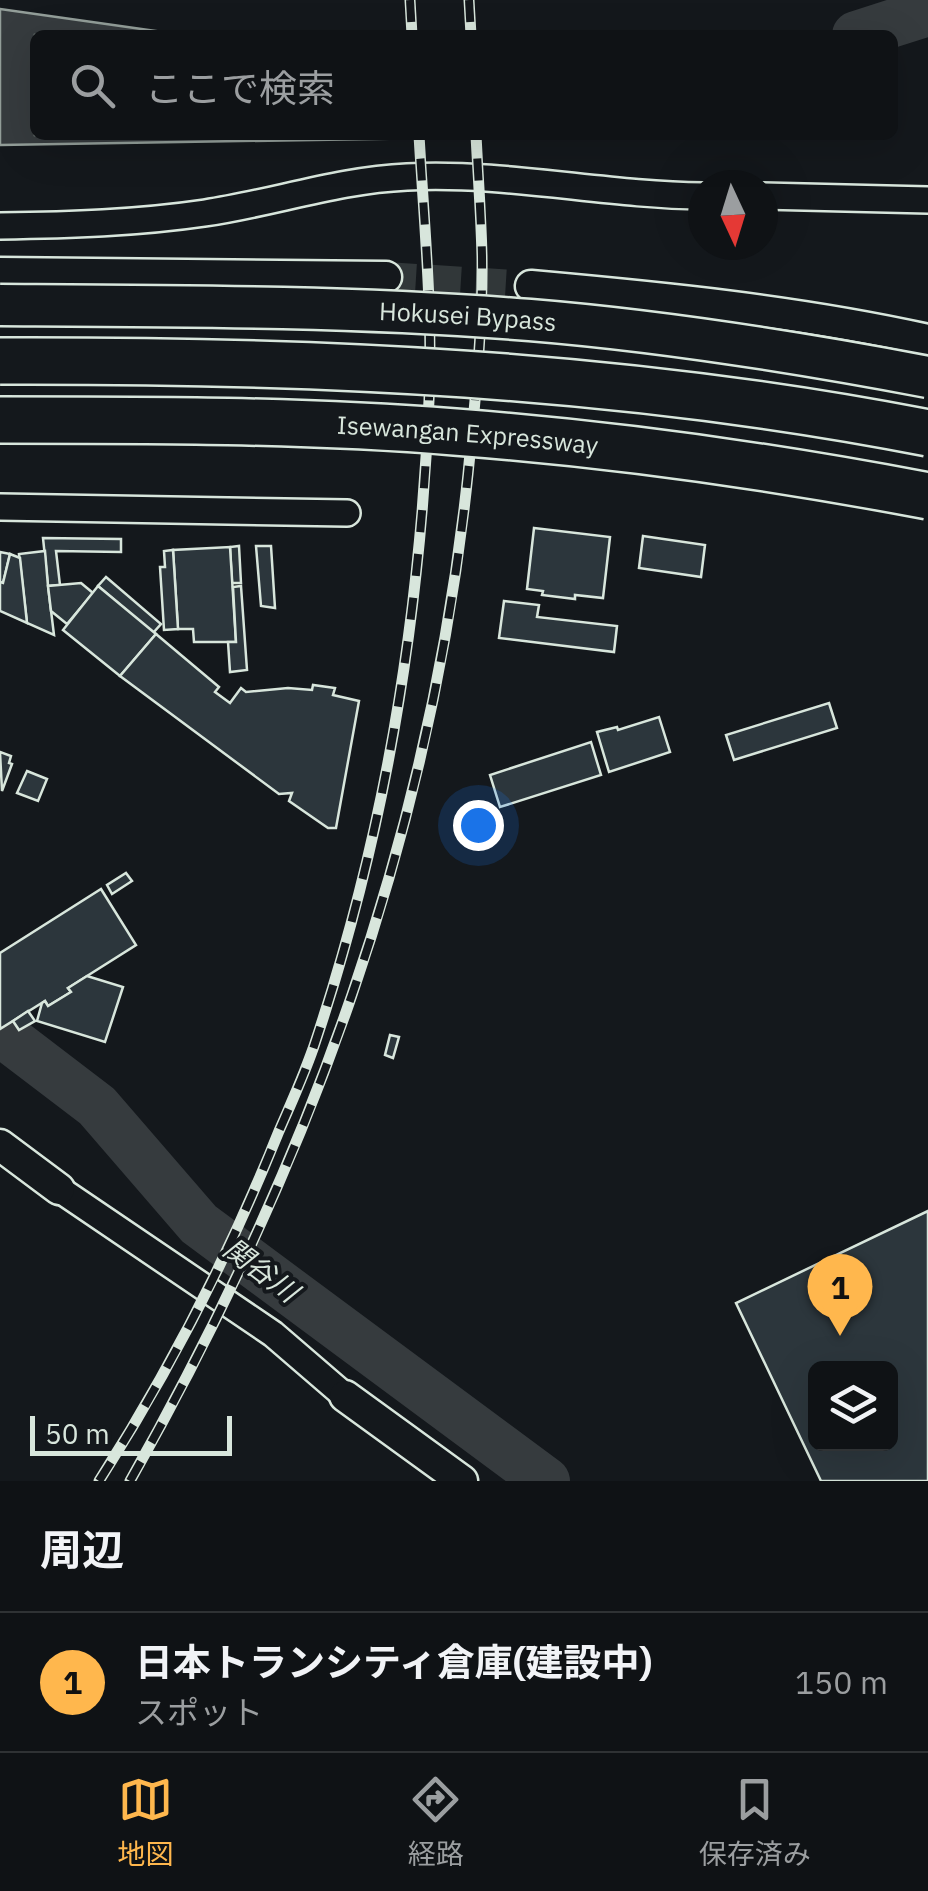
<!DOCTYPE html>
<html lang="ja">
<meta charset="utf-8">
<style>
:root{--surface:#0f1215;--page:#181b1e;--text:#f1f3f6;--muted:#9b9ea0;--line:#2f3234;--accent:#ffb74d}
body{margin:0;font-family:"IBM Plex Sans","Noto Sans JP",sans-serif;background:var(--page);color:var(--text)}
.controls{position:absolute;right:30px;bottom:30px;display:grid;overflow:hidden;border-radius:15px;box-shadow:0 10px 40px #0002}
.controls button{width:90px;height:90px;display:grid;place-items:center;padding:0;border:0;border-bottom:2px solid var(--line);background:var(--surface);color:var(--text);font:50px sans-serif}
.compass{position:absolute;left:688px;top:170px;width:90px;height:90px;border-radius:50%;background:var(--surface);box-shadow:0 10px 40px #0002;rotate:176deg}
.scale{position:absolute;left:30px;bottom:25px;width:202px;box-sizing:border-box;padding-left:10px;border:5px solid #d8e6dc;border-top:0;font-size:28px;line-height:35px;white-space:nowrap;color:#d8e6dc;-webkit-text-stroke:8px #14181c;paint-order:stroke}
.you{position:absolute;left:478px;top:825px;width:35px;height:35px;margin:-25px;border:8px solid #fff;border-radius:50%;background:#1a73e8;box-shadow:0 0 0 15px #1a73e833}
.badge{display:grid;place-items:center;width:65px;height:65px;border-radius:50%;background:var(--accent);color:#111;font-size:32px;font-weight:700}
.pin{position:absolute;translate:-50% -82px;filter:drop-shadow(0 2px 5px #0008)}
.pin::after{content:'';position:absolute;top:52px;width:35px;height:30px;background:inherit;clip-path:polygon(0 0,100% 0,50% 100%)}
.list{margin:0;padding:0;list-style:none}
h2{display:flex;justify-content:space-between;align-items:center;height:130px;margin:0;padding:0 40px;font-size:42px}
h2 small{font-size:32px;font-weight:400;color:var(--muted)}
.list li{display:grid;grid-template-columns:65px 1fr auto;gap:30px;align-items:center;box-sizing:border-box;height:140px;padding:0 40px;border-top:2px solid var(--line)}
.list b{display:block;font-size:38px;white-space:nowrap}
.list p{margin:0;font-size:32px;white-space:nowrap;color:var(--muted)}
.list em{font-size:32px;font-style:normal;color:var(--muted)}
.icon{flex:none;width:55px;height:55px;fill:none;stroke:currentColor;stroke-width:2;stroke-linecap:round;stroke-linejoin:round}
.map{position:relative;flex:none;width:928px;height:1481px;overflow:hidden}
.search{position:absolute;background:var(--surface);box-shadow:0 10px 40px #0002;left:30px;right:30px;top:30px;height:110px;display:flex;align-items:center;gap:25px;box-sizing:border-box;padding:0 35px;border-radius:15px;color:var(--muted);font-size:38px}
.sheet{height:270px;background:var(--surface)}
nav{display:flex;justify-content:space-around;align-items:center;box-sizing:border-box;height:140px;border-top:2px solid var(--line);background:var(--surface);font-size:28px;color:var(--muted)}
nav a{display:grid;justify-items:center;gap:5px}
nav .on{color:var(--accent)}
.map>svg:first-child{display:block}
.water{fill:#363b3e;stroke:#939e99;stroke-width:2.5}
.lines{fill:none;stroke-linecap:round;stroke-linejoin:round}
.river{stroke:#363b3e;stroke-width:48}
.building{fill:#2c363c;stroke:#d8e6dc;stroke-width:2.5;fill-rule:evenodd}
.tertiary-tunnel{stroke:#313739;stroke-width:30;stroke-dasharray:30 15;stroke-linecap:butt}
.minor-casing{stroke:#d8e6dc;stroke-width:30}
.tertiary-casing{stroke:#d8e6dc;stroke-width:35}
.minor{stroke:#14181c;stroke-width:25}
.tertiary{stroke:#14181c;stroke-width:30}
.rail-casing{stroke:#d8e6dc;stroke-width:11}
.rail{stroke:#14181c;stroke-width:8;stroke-dasharray:22;stroke-linecap:butt}
.trunk-bridge-casing{stroke:#d8e6dc;stroke-width:45;stroke-linecap:butt}
.motorway-bridge-casing{stroke:#d8e6dc;stroke-width:50;stroke-linecap:butt}
.trunk-bridge{stroke:#14181c;stroke-width:40}
.motorway-bridge{stroke:#14181c;stroke-width:45}
.labels{text-anchor:middle;stroke-width:8;stroke-linejoin:round;paint-order:stroke}
.street-label{font-size:25px;fill:#d8e6dc;stroke:#14181c}
.water-label{font-size:28px;font-style:italic;fill:#d8e6dc;stroke:#14181c}
</style>
<div class="map">
<svg width="928" height="1481" viewBox="0 0 928 1481">
<rect width="100%" height="100%" fill="#14181c"/>
<!-- water -->
<polygon class="water" points="0,9 184,35 35,35 35,135 619,135 0,145"/>
<g class="lines">
<!-- river -->
<g class="river">
<polyline points="856,35 928,12"/>
<polyline points="0,1032 97,1106 199,1224 546,1481"/>
</g>
</g>
<!-- building -->
<g class="building">
<polygon points="534,528 610,537 603,598 575,595 575,599 542,595 543,591 527,589"/>
<polygon points="643,536 705,545 701,577 639,568"/>
<polygon points="43,538 121,539 121,552 56,551 60,585 48,586"/>
<polygon points="239,546 241,583 232,583 230,547"/>
<polygon points="256,546 271,546 275,608 261,606"/>
<polygon points="230,547 236,642 194,642 193,629 178,629 173,550"/>
<polygon points="173,550 178,629 164,630 160,567 165,567 164,551"/>
<polygon points="45,551 48,586 54,635 27,623 19,554"/>
<polygon points="0,552 10,554 3,583 0,582"/>
<polygon points="10,554 20,558 27,623 0,611 0,582 3,583"/>
<polygon points="106,577 161,624 153,633 98,586"/>
<polygon points="81,583 93,593 67,624 51,611 48,586"/>
<polygon points="98,586 156,634 120,676 63,630"/>
<polygon points="241,586 247,670 230,672 228,642 236,642 233,587"/>
<polygon points="504,601 539,605 537,617 617,626 614,652 499,638"/>
<polygon points="156,634 219,687 215,692 230,703 241,688 246,692 288,688 312,690 313,685 335,688 333,695 359,701 336,828 328,828 289,801 292,793 279,794 120,676"/>
<polygon points="829,703 837,728 734,760 726,735"/>
<polygon points="659,717 670,752 609,772 597,732 617,727 618,730"/>
<polygon points="591,742 601,775 500,807 490,775"/>
<polygon points="0,752 11,756 9,763 12,764 2,791"/>
<polygon points="27,771 47,779 38,801 17,793"/>
<polygon points="126,873 132,881 112,894 107,885"/>
<polygon points="101,889 136,945 68,988 71,992 48,1006 45,1001 0,1029 0,953"/>
<polygon points="87,976 123,987 105,1042 37,1021 42,1003 45,1001 48,1006 71,992 68,988"/>
<polygon points="28,1011 35,1021 19,1030 13,1021"/>
<polygon points="390,1035 399,1037 393,1058 385,1055"/>
<path d="M928 1211V1481H821L736 1303ZM816 1368H890V1444H816Z"/>
</g>
<g class="lines">
<!-- tertiary-tunnel -->
<polyline class="tertiary-tunnel" points="386,277 531,286"/>
<defs>
<g id="minor">
<polyline points="763,196 928,200"/>
<path d="M0 226C69 225 137 223 205 213 273 203 338 180 407 177 506 172 604 195 703 196"/>
<polyline points="0,507 347,513"/>
<polyline points="59,1189 273,1334 345,1396"/>
</g>
<g id="tertiary">
<polyline points="0,273 386,277"/>
<path d="M531 286C664 298 797 311 928 340"/>
<polyline points="0,1145 59,1189"/>
<polyline points="345,1396 462,1481"/>
</g>
</defs>
<!-- minor casing -->
<use href="#minor" class="minor-casing"/>
<!-- tertiary casing -->
<use href="#tertiary" class="tertiary-casing"/>
<!-- minor -->
<use href="#minor" class="minor"/>
<!-- tertiary -->
<use href="#tertiary" class="tertiary"/>
<defs>
<g id="rail">
<polyline points="410,0 412,35"/>
<polyline points="469,0 471,35"/>
<path d="M99 1481C170 1370 230 1253 279 1131 292 1101 306 1071 316 1040 385 833 420 617 429 400 433 312 424 223 419 135"/>
<path d="M130 1481C309 1164 430 838 468 474 475 402 483 328 482 256 481 215 478 175 476 135"/>
</g>
</defs>
<!-- rail casing -->
<use href="#rail" class="rail-casing"/>
<!-- rail -->
<use href="#rail" class="rail"/>
<defs>
<g id="trunk-bridge">
<path id="s1" d="M0 305C177 306 354 306 530 320 664 331 796 352 928 377"/>
</g>
<g id="motorway-bridge">
<path d="M0 361C311 360 622 373 928 433"/>
<path id="s2" d="M0 420C151 420 304 420 455 432 614 444 771 466 928 496"/>
</g>
</defs>
<!-- trunk-bridge casing -->
<use href="#trunk-bridge" class="trunk-bridge-casing"/>
<!-- motorway-bridge casing -->
<use href="#motorway-bridge" class="motorway-bridge-casing"/>
<!-- trunk-bridge -->
<use href="#trunk-bridge" class="trunk-bridge"/>
<!-- motorway-bridge -->
<use href="#motorway-bridge" class="motorway-bridge"/>
</g>
<g class="labels">
<!-- street labels -->
<g class="street-label">
<text dy="9" stroke="none"><textPath href="#s1" startOffset="468">Hokusei Bypass</textPath></text>
<text dy="9" stroke="none"><textPath href="#s2" startOffset="468">Isewangan Expressway</textPath></text>
</g>
<!-- water labels -->
<g class="water-label">
<text transform="translate(261 1270) rotate(37)" y="10">関谷川</text>
</g>
</g>
</svg>
<div class="controls">
<button><svg class="icon" aria-label="layers" viewBox="0 0 24 24"><path d="M12 4l9 5-9 5-9-5zM3 14l9 5 9-5"/></svg></button>
</div>
<svg class="compass" viewBox="-18 -18 36 36"><path d="M0-13l5 13h-10z" fill="#e53935"/><path d="M0 13l5-13h-10z" fill="#9b9ea0"/></svg>
<div class="scale">50 m</div>
<div class="you"></div>
<div class="pin badge" style="left:840px;top:1336px">1</div>
<div class="search"><svg class="icon" aria-label="search" viewBox="0 0 24 24"><circle cx="10" cy="10" r="6"/><path d="M15 15l6 6"/></svg>ここで検索</div>
</div>
<section class="sheet">
<h2>周辺<small></small></h2>
<ul class="list">
<li><span class="badge">1</span><div><b>日本トランシティ倉庫(建設中)</b><p>スポット</p></div><em>150 m</em></li>
</ul>
</section>
<nav>
<a class="on"><svg class="icon" aria-label="map" viewBox="0 0 24 24"><path d="M3 6l6-2 6 2 6-2v14l-6 2-6-2-6 2zM9 4v14M15 6v14"/></svg>地図</a>
<a><svg class="icon" aria-label="directions" viewBox="0 0 24 24"><path d="M12 3l9 9-9 9-9-9zM9 14v-3h6M13 9l2 2-2 2"/></svg>経路</a>
<a><svg class="icon" aria-label="saved" viewBox="0 0 24 24"><path d="M7 4h10v16l-5-4-5 4z"/></svg>保存済み</a>
</nav>
